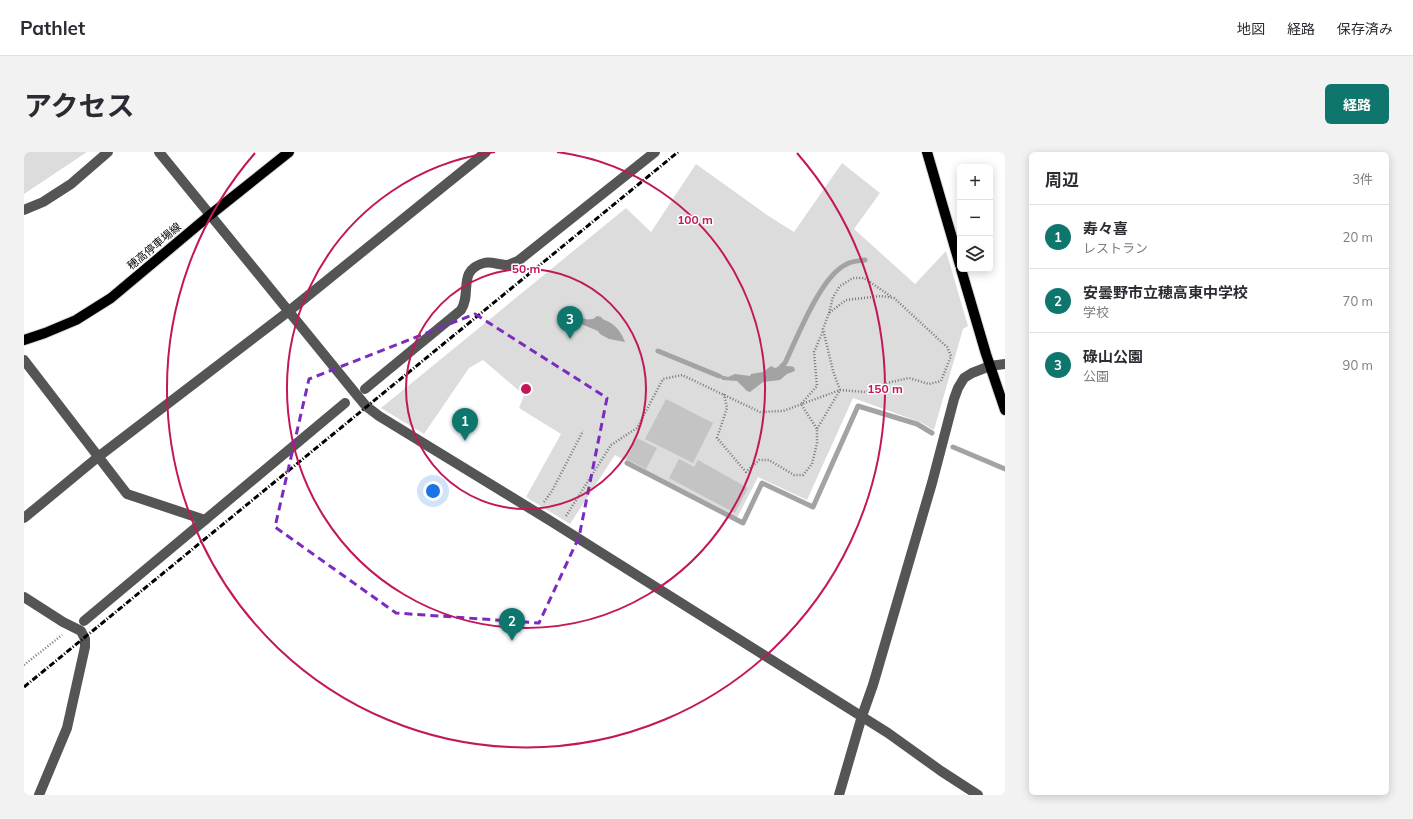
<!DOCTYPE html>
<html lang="ja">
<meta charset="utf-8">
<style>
:root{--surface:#fff;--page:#f2f2f3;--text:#2b2b33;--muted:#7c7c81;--line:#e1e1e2;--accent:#0f766e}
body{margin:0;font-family:Mulish,"Noto Sans JP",sans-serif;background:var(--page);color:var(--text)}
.controls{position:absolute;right:12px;top:12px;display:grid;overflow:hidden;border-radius:6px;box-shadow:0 2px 10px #0003}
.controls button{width:36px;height:36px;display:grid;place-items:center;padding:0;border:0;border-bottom:1px solid var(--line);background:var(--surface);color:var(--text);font:20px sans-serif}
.you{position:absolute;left:409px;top:339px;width:14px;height:14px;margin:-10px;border:3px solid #fff;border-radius:50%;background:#1a73e8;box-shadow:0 0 0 6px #1a73e833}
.badge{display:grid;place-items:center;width:26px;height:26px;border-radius:50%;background:var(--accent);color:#fff;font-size:13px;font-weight:700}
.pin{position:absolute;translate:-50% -33px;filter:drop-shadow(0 1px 2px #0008)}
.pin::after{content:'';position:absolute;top:21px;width:14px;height:12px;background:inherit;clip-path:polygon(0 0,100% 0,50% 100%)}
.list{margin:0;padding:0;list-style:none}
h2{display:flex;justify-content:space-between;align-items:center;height:52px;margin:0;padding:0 16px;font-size:17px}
h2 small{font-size:13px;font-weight:400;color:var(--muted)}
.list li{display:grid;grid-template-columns:26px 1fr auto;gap:12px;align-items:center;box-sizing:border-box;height:64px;padding:0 16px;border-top:1px solid var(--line)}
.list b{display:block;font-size:15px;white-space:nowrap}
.list p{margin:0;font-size:13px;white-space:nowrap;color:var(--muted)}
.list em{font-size:13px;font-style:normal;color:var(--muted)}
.icon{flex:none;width:22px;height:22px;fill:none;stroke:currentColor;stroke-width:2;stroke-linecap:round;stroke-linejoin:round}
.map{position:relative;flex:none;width:981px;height:643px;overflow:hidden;border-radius:6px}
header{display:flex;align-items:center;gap:24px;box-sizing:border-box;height:56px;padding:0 20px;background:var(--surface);border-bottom:1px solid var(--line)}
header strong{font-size:19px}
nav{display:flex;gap:22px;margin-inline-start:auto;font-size:14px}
.intro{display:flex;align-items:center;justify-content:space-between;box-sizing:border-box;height:96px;padding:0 24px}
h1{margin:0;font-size:28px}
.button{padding:10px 18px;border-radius:6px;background:var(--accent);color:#fff;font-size:14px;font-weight:700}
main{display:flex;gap:24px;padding:0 24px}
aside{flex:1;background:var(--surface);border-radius:6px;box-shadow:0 2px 10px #0003}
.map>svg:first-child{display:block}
.green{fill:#dcdcdc}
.water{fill:#a3a3a3}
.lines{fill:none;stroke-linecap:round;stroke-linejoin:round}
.stream{stroke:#a3a3a3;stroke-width:5}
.building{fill:#c4c4c4}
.major-casing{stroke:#dbdbdb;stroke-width:12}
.path{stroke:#777;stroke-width:2.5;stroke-dasharray:1 2;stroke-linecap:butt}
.minor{stroke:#555;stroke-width:10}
.major{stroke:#000;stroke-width:10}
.rail{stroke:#000;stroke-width:3;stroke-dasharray:6 2 1 2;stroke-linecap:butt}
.marked{fill:none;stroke:#7b2cbf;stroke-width:3;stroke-dasharray:8 5;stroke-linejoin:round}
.ring{fill:none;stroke:#c2185b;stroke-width:2}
.labels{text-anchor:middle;stroke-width:3;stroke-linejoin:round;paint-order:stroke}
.street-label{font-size:11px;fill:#000;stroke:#fff}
.centre{fill:#c2185b;stroke:#fff;stroke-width:2}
.ring-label{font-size:12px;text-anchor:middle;font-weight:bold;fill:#c2185b;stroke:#fff;stroke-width:3;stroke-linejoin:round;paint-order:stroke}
</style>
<header>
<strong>Pathlet</strong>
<nav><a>地図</a><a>経路</a><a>保存済み</a></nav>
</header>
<div class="intro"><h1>アクセス</h1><a class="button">経路</a></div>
<main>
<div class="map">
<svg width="981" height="643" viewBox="0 0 981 643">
<rect width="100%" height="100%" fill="#fff"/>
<!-- green -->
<g class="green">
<polygon points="0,0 63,0 0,42"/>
<polygon points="818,11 856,41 830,77 891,132 922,99 944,174 939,177 910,278 896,270 829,246 783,348 734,325 713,366 591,303 546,372 502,345 537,282 495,256 500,243 459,208 445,216 400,282 357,256 602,56 627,80 672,12 743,63 770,80"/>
</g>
<!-- water -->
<g class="water">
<path d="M573 164 577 165C579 168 581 168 585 170 593 174 598 182 601 190L585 187 576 182 574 179 557 172 558 168 569 167Z"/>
<path d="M747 214 751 216C757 214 763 213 770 215L771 219 763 222 756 228 739 230 726 240 723 239 713 229 699 228 689 221 704 225 711 222 726 224 727 222 739 220Z"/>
</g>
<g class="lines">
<!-- stream -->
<g class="stream">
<polyline points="553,166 565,171"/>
<polyline points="634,199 695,224"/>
<path d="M754 218 761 211C773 186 797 123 823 112 828 109 835 109 841 108"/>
<polyline points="929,295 981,317"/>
<polyline points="603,311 719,371 738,331 789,355 834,254 893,272 908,281"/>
</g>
</g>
<!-- building -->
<g class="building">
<polygon points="642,247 689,271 669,311 621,287"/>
<polygon points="613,286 633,296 622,317 602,307"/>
<polygon points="655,307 670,315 674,308 724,336 711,361 645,326"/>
</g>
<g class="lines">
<defs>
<g id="major">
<polyline points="903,0 936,113"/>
<polyline points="937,117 962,202 981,258"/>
<polyline points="0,188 21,181 52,168 87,146 186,63 265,0"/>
</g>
</defs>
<!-- major casing -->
<use href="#major" class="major-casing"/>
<!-- path -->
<g class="path">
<polyline points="805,161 809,145 816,134 829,126 840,126 868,145"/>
<polyline points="700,242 703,256 693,286 722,320 735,308 745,308 770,323 779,323 788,312 793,291 793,277 777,252 793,234 790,200 799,179"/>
<polyline points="520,350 528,339 559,279"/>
<polyline points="542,364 587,293 613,276 639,227 658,223 736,260 759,259 816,238 842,240 867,230 885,226 905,232 917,229 927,204 923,195 870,146 857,144 822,148 805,161 799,177 809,219 816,238 793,277"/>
<polyline points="0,513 38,483"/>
</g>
<!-- minor -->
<g class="minor">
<polyline points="135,0 332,242 342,254 355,264 525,368 864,581 917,619 954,643"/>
<polyline points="0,58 19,50 47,32 84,0"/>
<polyline points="0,208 103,342 181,368"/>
<path d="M341 237 437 158C448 142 433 118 460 111 467 109 475 113 482 113 486 113 490 110 494 109L631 0"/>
<polyline points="0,366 74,305 265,159 462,0"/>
<polyline points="0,445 39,470 57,479 61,487 61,495 43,576 15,643"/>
<polyline points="60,469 321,251"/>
<polyline points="815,643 838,564 849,533 908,331 930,247 934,236 940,226 948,221 966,214 981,212"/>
</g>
<!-- major -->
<use href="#major" class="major"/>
<!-- rail -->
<polyline class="rail" points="0,535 654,0"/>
</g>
<!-- marked area -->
<path class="marked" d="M451 162 583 246 555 385 515 471 372 461 251 375 285 227Z"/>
<!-- distance rings -->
<g class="ring">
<circle cx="502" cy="237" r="120"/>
<path d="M533 0A239 239 0 1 1 471 0"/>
<path d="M773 1A359 359 0 1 1 231 1"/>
</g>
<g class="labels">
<!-- street labels -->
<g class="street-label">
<text transform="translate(130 94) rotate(-40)" y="4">穂高停車場線</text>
</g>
</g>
<circle cx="502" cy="237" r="6" class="centre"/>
<g class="ring-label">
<text x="671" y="72">100 m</text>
<text x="502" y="121">50 m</text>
<text x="861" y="241">150 m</text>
</g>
</svg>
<div class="controls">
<button>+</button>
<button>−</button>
<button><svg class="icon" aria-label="layers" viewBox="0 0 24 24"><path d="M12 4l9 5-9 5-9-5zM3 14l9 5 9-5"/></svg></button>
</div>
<div class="you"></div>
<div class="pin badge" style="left:441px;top:289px">1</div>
<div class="pin badge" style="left:488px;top:489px">2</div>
<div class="pin badge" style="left:546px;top:187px">3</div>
</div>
<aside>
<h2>周辺<small>3件</small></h2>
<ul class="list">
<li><span class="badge">1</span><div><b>寿々喜</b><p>レストラン</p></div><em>20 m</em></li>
<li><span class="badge">2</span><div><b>安曇野市立穂高東中学校</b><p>学校</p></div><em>70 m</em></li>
<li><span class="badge">3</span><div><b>碌山公園</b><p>公園</p></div><em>90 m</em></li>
</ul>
</aside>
</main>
